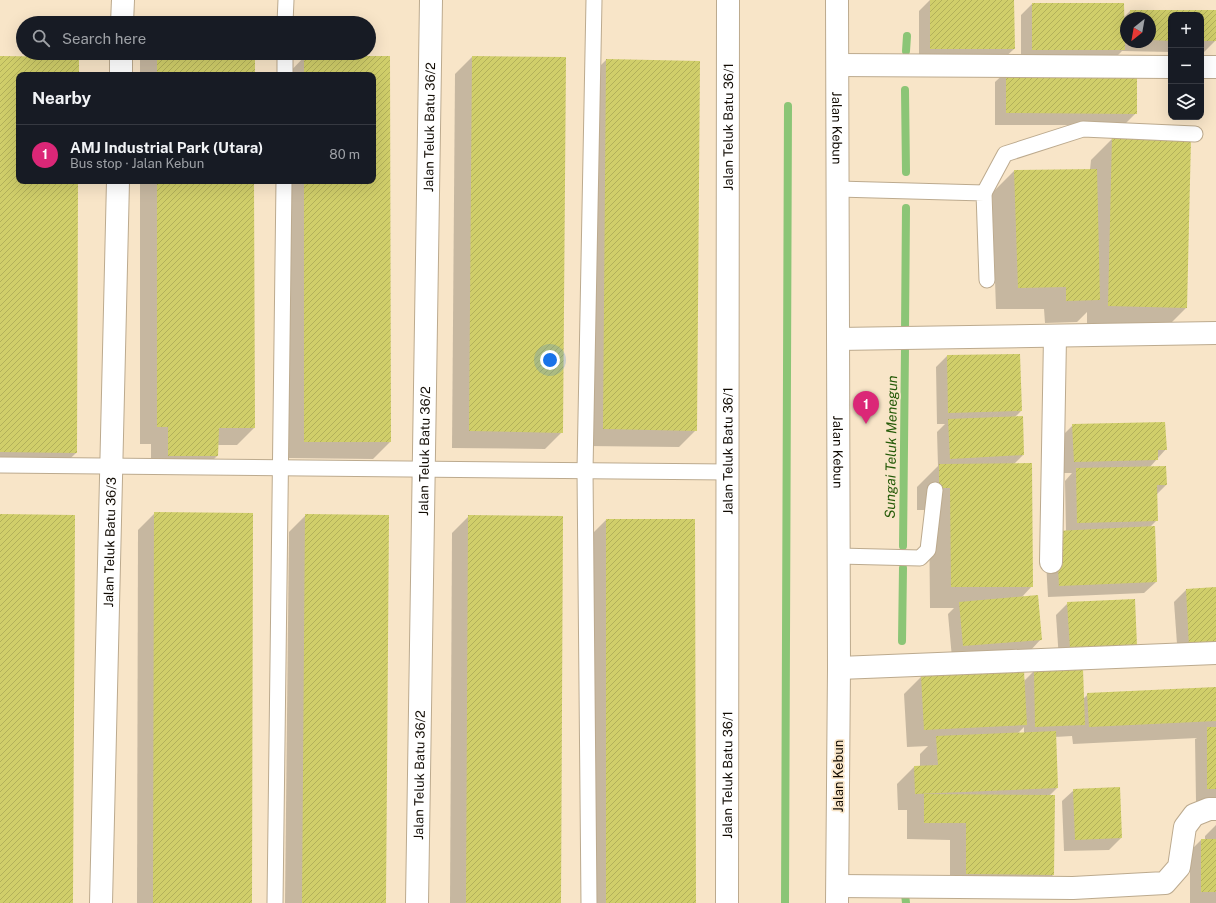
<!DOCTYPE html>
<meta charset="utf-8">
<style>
:root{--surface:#171b24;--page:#242831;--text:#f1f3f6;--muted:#9ea1a6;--line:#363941;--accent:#db2777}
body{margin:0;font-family:"Public Sans",sans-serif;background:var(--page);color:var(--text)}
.controls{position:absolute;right:12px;top:12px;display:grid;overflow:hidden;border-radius:8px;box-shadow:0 4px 16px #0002}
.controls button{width:36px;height:36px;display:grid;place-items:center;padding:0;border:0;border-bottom:1px solid var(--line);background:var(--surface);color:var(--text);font:20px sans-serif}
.compass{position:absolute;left:1120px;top:12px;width:36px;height:36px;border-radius:50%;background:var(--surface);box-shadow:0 4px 16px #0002;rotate:211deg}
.you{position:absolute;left:550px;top:360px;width:14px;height:14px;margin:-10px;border:3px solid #fff;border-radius:50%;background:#1a73e8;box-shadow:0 0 0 6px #1a73e833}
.badge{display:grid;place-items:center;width:26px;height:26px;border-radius:50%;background:var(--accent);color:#fff;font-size:13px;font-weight:700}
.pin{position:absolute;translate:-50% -33px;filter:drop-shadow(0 1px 2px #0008)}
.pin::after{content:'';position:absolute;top:21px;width:14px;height:12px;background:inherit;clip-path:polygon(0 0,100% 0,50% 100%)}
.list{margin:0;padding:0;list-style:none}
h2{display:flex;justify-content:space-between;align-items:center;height:52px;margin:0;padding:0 16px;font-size:17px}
h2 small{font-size:13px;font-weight:400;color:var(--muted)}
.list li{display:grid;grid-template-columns:26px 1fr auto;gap:12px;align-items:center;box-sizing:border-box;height:60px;padding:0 16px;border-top:1px solid var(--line)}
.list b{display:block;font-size:15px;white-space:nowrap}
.list p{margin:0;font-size:13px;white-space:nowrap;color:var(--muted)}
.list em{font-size:13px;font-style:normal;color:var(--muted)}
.icon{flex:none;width:22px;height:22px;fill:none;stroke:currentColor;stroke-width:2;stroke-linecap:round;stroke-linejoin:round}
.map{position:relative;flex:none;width:1216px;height:903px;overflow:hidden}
.search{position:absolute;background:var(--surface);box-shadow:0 4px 16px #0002;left:16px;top:16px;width:360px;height:44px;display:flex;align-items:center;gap:10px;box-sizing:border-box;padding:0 14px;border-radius:22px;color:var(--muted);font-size:15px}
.panel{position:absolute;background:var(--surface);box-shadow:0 4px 16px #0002;left:16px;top:72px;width:360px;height:112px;border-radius:8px}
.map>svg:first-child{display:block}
.shadow{fill:#0003;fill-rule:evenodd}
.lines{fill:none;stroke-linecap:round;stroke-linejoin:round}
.stream{stroke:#8bc576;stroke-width:8}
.building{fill:url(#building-hatch)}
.service-casing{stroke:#bcaa8e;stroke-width:17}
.minor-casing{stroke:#bcaa8e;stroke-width:24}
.secondary-casing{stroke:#bcaa8e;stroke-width:24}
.service{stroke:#fff;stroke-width:15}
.minor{stroke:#fff;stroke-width:22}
.secondary{stroke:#fff;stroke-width:22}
.labels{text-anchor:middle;stroke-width:3.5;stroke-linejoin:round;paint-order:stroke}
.street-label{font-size:13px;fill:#110b03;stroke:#f8e5c8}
.water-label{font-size:14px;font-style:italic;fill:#265b09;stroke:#f8e5c8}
</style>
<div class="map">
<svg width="1216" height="903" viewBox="0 0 1216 903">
<defs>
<pattern id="building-hatch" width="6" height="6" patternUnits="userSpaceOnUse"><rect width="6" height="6" fill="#d0ce6a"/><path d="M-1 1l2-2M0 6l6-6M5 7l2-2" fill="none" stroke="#b2b05a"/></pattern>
</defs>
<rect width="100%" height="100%" fill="#f8e5c8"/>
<!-- shadow -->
<g class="shadow">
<polygon points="930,0 1013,0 1014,49 1002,60 919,61 919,11"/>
<path d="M1032 4 1123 18 1130 11H1215L1216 40 1204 52H1201V15H1171V52L1122 51 1112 61H1021V15ZM1126 18H1150V42H1126Z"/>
<polygon points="140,53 228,53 228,57 254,75 140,75"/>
<polygon points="0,57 78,75 19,75 19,181 77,181 76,453 58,470 0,469"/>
<polygon points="304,57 389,57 390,442 373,459 288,458 287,181 373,181 373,75 287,75"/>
<polygon points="472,57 562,432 545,449 452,448 455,74"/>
<polygon points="606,60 696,430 679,447 586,446 589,77"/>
<polygon points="1007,71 1136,113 1124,125 995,125 995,82"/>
<polygon points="1113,138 1186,308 1164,330 1087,328 1087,312 1077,322 1045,323 1044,309 996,309 992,193 1014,171 1090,170 1091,160"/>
<polygon points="140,181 254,181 254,428 237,445 217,445 217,456 200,473 151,472 151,444 140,444"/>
<polygon points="1019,355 1021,411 1014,418 1022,417 1023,455 1014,464 1032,586 1021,598 1041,639 1030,651 952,658 948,614 954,608 930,608 929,510 917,510 917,487 938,466 937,432 945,424 937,424 936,367 947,356"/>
<polygon points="1073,425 1166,449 1149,468 1165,467 1166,485 1156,495 1157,520 1149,528 1156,582 1144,593 1048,597 1045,543 1066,531 1065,481 1072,473 1062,473 1061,437"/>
<polygon points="155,513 251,903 137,903 138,530"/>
<polygon points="306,515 385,903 285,903 289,532"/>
<polygon points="469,516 560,903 450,903 452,533"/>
<polygon points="606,520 694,520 694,903 589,903 589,537"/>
<polygon points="1216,588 1216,655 1178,658 1174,602 1186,590"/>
<polygon points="1068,603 1124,657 1059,660 1056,615"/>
<path d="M1034 671 1083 699 1088 694 1216 688V801H1196L1195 739 1197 738 1073 744 1072 736 1055 737 1057 788 1049 796 1053 875 1036 892 950 891V840L907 839V810H898L897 784 914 767H920V754L928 746 907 747 904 694 921 677 1023 682ZM1024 727V733L1017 734Z"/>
<polygon points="1074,790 1121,838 1109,850 1064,851 1062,801"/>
<polygon points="1216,825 1216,903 1190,903 1190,851 1201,840 1205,840 1205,836"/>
</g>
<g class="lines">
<!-- stream -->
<g class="stream">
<polyline points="906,51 907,36"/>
<polyline points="905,90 906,172"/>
<polyline points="905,332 906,208"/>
<polyline points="903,546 905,348"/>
<polyline points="902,641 903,568"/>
<polyline points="905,894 906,903"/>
<polyline points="785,903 788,106"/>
</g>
</g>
<!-- building -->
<g class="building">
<polygon points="930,0 1014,0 1015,49 930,49"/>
<polygon points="1032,3 1124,3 1125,50 1032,50"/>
<polygon points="1130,10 1216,10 1216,41 1201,41 1201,15 1171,15 1171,41 1150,40 1150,18 1130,18"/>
<polygon points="157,53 229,53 229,56 255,56 255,75 157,75"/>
<polygon points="0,56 79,57 79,75 19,75 19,181 78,181 77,453 0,452"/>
<polygon points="304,56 390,56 391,442 304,442 304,181 373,181 373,75 304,75"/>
<polygon points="472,56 566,57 563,433 469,431"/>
<polygon points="606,59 700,61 697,431 603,429"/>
<polygon points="1006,70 1137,70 1137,114 1006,113"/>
<polygon points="1112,137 1191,139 1187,308 1108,306"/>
<polygon points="1097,169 1100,300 1066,301 1066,287 1018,288 1014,170"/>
<polygon points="157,181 254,181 255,428 219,428 218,456 168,456 168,427 157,427"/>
<polygon points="1020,354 1022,411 948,413 947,355"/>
<polygon points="1023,416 1024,455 950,459 948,419"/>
<polygon points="1165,422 1167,450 1158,450 1158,460 1074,462 1072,424"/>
<polygon points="1032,463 1033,587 951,587 950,488 939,488 939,464"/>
<polygon points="1166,466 1167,485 1157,485 1158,521 1077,523 1076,468"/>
<polygon points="154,512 253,513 252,903 153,903"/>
<polygon points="0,514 75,515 73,903 0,903"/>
<polygon points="305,514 389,515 386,903 302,903"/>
<polygon points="468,515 563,516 561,903 466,903"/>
<polygon points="606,519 695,519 696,903 606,903"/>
<polygon points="1155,526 1157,582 1059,586 1056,531"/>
<polygon points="1216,587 1216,645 1189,647 1186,589"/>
<polygon points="1038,595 1042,640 963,646 959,602"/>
<polygon points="1135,599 1137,646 1070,649 1067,602"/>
<polygon points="1083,669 1085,725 1035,727 1034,670"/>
<polygon points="1024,671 1027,725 924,730 921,676"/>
<polygon points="1216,687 1216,721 1089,727 1087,693"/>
<rect x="1207" y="727" width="9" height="62"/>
<polygon points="1056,731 1058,788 915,794 914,766 938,765 936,736"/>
<polygon points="1120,787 1122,838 1075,840 1073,789"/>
<polygon points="924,794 1055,795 1054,875 966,874 966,823 924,823"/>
<rect x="1201" y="839" width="15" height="53"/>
</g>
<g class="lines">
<defs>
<g id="service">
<polyline points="285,23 286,0"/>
<polyline points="285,75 285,53"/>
<polyline points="838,189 984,193 987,280"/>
<polyline points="984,193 1005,154 1083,129 1195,134"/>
<polyline points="0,465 728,472"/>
<polyline points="839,556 920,558 928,550 935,490"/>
<polyline points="275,903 284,181"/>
<polyline points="589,903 585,470 594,0"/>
</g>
<g id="minor">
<polyline points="122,23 123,0"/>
<polyline points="838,65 1171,67"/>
<polyline points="1201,67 1216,67"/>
<polyline points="121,75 121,53"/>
<polyline points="838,339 1216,333"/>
<polyline points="1051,562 1055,337"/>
<polyline points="839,668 1216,653"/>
<polyline points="838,886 1073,888 1165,883 1179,867 1185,827 1194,815 1209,809 1216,809"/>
<path id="s1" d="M101 903 118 181"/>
<path id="s2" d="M417 903 431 0"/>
<path id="s3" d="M727 903 728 0"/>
</g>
<g id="secondary">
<path id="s4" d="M837 0 839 668 837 903"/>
</g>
</defs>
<!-- service casing -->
<use href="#service" class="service-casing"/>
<!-- minor casing -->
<use href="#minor" class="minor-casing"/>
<!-- secondary casing -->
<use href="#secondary" class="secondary-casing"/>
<!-- service -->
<use href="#service" class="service"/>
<!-- minor -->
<use href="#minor" class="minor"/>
<!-- secondary -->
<use href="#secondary" class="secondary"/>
</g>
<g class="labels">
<!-- street labels -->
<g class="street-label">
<text dy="5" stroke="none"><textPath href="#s2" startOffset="776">Jalan Teluk Batu 36/2</textPath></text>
<text dy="5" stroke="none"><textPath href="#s3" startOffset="776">Jalan Teluk Batu 36/1</textPath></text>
<text dy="5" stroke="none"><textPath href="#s4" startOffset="128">Jalan Kebun</textPath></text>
<text dy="5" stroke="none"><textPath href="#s2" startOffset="452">Jalan Teluk Batu 36/2</textPath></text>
<text dy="5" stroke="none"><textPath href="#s3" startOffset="452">Jalan Teluk Batu 36/1</textPath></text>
<text dy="5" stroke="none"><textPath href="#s4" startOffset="452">Jalan Kebun</textPath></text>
<text dy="5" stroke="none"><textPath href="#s1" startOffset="361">Jalan Teluk Batu 36/3</textPath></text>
<text dy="5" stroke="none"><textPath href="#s2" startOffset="128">Jalan Teluk Batu 36/2</textPath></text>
<text dy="5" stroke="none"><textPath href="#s3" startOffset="128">Jalan Teluk Batu 36/1</textPath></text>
<text transform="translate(838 776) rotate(-90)" y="5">Jalan Kebun</text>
</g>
<!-- water labels -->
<g class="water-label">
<text transform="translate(891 447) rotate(-89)" y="5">Sungai Teluk Menegun</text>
</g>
</g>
</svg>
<div class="controls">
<button>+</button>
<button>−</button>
<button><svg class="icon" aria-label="layers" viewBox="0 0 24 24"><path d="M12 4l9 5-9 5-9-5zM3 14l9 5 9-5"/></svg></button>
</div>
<svg class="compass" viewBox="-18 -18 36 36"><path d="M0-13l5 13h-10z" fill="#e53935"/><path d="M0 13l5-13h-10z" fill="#9ea1a6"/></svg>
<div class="you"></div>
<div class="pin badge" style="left:866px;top:424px">1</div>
<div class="search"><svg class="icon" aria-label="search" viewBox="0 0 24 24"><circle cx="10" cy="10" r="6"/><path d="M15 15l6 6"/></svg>Search here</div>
<section class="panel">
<h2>Nearby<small></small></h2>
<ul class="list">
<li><span class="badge">1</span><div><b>AMJ Industrial Park (Utara)</b><p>Bus stop · Jalan Kebun</p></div><em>80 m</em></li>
</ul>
</section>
</div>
